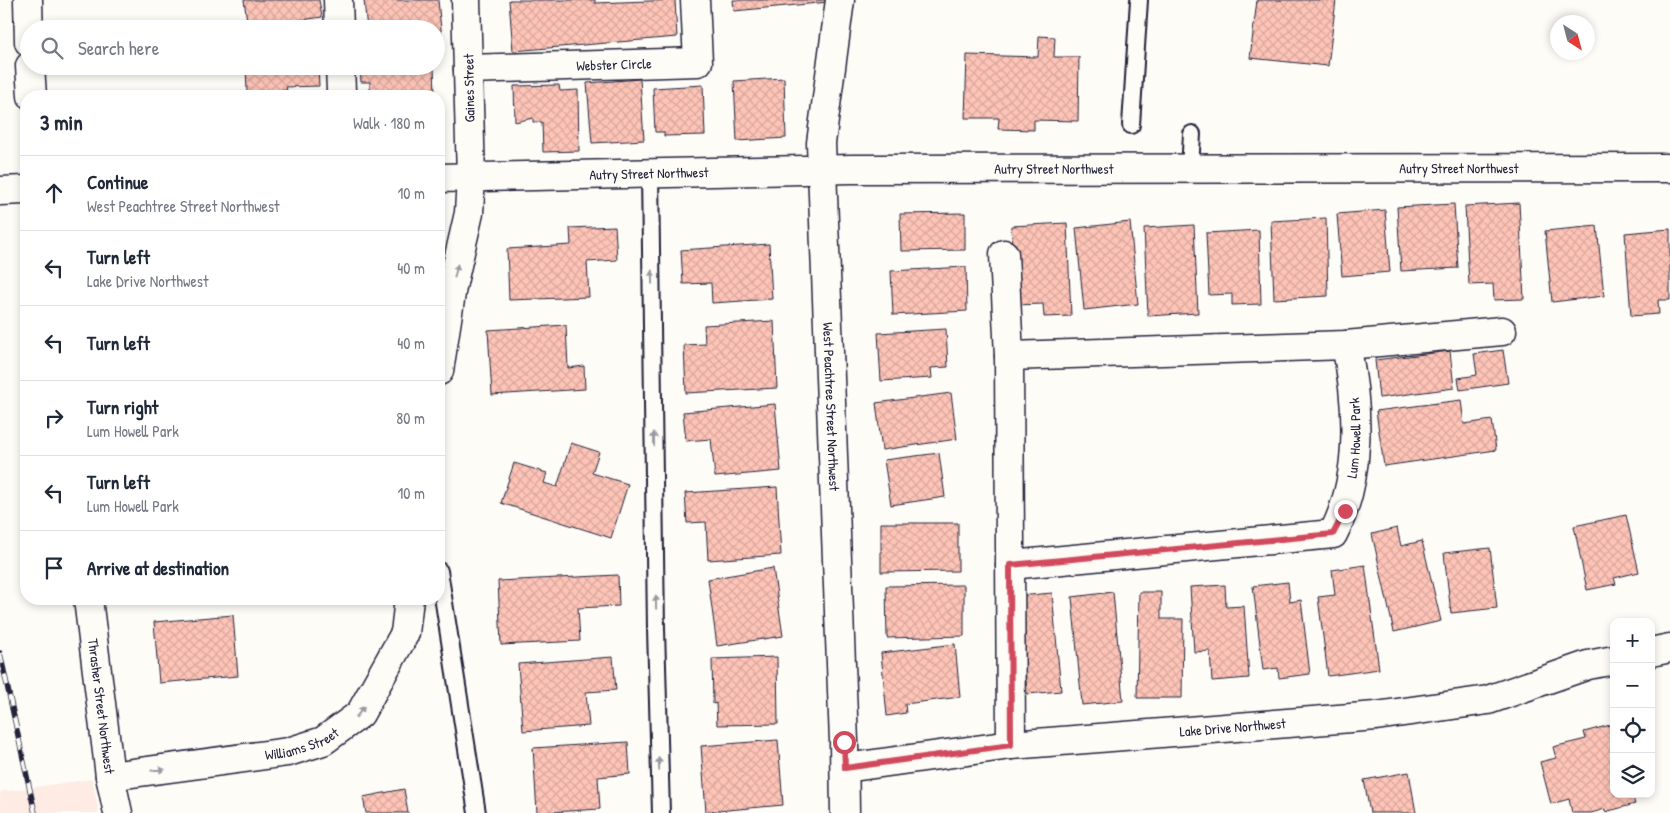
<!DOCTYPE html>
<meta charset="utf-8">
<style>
:root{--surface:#fff;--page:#f2f2f3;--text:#1f2937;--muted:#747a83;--line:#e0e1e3}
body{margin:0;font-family:"Patrick Hand",sans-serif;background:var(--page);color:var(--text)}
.controls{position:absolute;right:15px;bottom:15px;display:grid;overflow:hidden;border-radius:10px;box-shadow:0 2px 8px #0003}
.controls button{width:45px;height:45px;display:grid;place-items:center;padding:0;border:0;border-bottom:1px solid var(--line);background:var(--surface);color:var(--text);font:25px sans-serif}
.compass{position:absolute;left:1550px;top:15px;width:45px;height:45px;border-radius:50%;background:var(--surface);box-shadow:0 2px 8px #0003;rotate:144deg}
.stop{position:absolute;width:15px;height:15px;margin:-11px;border:4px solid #d1495b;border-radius:50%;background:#fff}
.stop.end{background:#d1495b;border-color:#fff;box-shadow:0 1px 5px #0008}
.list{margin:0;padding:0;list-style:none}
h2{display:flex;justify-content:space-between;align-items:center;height:65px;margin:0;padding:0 20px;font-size:21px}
h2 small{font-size:16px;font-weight:400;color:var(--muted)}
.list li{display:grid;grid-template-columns:32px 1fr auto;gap:15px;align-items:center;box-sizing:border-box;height:75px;padding:0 20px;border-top:1px solid var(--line)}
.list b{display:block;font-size:19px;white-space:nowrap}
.list p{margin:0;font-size:16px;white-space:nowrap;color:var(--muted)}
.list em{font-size:16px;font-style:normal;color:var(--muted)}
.icon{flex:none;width:28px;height:28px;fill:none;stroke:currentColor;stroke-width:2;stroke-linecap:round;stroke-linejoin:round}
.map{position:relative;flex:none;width:1670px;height:813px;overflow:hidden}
.search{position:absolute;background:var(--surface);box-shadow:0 2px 8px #0003;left:20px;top:20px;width:425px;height:55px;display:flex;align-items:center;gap:12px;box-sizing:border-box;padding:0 18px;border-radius:28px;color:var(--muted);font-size:19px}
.panel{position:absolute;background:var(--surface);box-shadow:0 2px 8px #0003;left:20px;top:90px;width:425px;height:515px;border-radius:20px}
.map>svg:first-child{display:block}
.built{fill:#fdebe4}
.building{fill:url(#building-cross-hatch);stroke:#22223b}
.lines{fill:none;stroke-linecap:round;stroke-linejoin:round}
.service-casing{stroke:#22223b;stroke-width:20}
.minor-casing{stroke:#22223b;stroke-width:31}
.tertiary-casing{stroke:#22223b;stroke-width:31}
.service{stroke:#fdfcf7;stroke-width:16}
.minor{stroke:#fdfcf7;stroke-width:28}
.tertiary{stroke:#fdfcf7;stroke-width:28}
.rail-casing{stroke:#22223b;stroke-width:5.5}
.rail{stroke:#fdfcf7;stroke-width:4;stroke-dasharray:11;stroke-linecap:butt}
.oneway{fill:#9a9aa2}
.route{stroke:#d1495b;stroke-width:6}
.labels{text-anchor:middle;stroke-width:4;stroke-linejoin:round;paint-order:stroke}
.street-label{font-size:14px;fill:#22223b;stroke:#fdfcf7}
</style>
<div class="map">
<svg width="1670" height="813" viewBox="0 0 1670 813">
<defs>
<pattern id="building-cross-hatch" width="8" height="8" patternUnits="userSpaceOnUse" patternTransform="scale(1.25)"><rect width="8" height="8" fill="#fec4b7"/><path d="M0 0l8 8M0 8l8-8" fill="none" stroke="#d9a89e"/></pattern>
</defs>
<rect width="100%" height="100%" fill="#fdfcf7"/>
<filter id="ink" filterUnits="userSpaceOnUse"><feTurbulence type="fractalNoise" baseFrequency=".02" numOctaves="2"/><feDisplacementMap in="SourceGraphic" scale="10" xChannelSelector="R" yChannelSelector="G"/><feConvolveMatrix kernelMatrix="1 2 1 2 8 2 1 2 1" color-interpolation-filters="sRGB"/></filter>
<g filter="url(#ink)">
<!-- built -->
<polygon class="built" points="92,779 99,813 0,813 0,792"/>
<!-- building -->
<g class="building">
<polygon points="244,0 319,0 322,17 248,28"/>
<polygon points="364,0 438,0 442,39 436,40 436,29 367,29"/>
<polygon points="509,0 595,0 595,3 675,0 677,37 513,51"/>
<polygon points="733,0 829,0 829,2 734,11"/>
<polygon points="1257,0 1336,0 1328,66 1250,58"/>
<polygon points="1039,36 1055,37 1054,57 1079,57 1078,121 1034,120 1034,130 998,129 999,118 965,118 967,55 1038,57"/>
<polygon points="246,66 318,66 319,86 286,87 287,90 247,92"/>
<polygon points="360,66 434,66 435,96 370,96 370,82 361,82"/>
<polygon points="784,78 786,138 737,141 734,81"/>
<polygon points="640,79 644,140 592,143 587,83"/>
<polygon points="559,85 560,91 578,90 579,151 543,152 542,122 533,122 533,118 515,122 514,86"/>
<polygon points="703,85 705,135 664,136 664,132 655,132 653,88"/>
<polygon points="439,110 442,158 439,158"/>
<polygon points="1519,203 1524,299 1494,300 1493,284 1469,285 1465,206"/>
<polygon points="1454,204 1458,268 1401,271 1397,207"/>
<polygon points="1385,210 1390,272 1342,276 1337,214"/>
<polygon points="965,213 965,250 901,251 900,214"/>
<polygon points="1326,218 1328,296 1274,299 1271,221"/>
<polygon points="1130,222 1138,304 1084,310 1076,228"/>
<polygon points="1067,223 1071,316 1044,317 1043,304 1015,305 1011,226"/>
<polygon points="1194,225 1198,313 1148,316 1144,228"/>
<polygon points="615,226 617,260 587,262 589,297 509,300 507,249 571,245 570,228"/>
<polygon points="1597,226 1604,296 1552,302 1545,231"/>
<polygon points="1670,229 1670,300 1658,300 1659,314 1631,316 1625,233"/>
<polygon points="1259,230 1261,304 1232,305 1232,294 1209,295 1206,233"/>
<polygon points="769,244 772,299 712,303 711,283 683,284 681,250"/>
<polygon points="966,267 967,311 893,315 891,271"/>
<polygon points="774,321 777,388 686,393 684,345 705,344 704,325"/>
<polygon points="566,325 568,368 584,366 585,389 492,395 488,330"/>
<polygon points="946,329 948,367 931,368 932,378 881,381 878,333"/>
<polygon points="1503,350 1508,383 1460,390 1458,378 1477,375 1474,354"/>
<polygon points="1450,351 1454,388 1379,398 1375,360"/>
<polygon points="951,393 957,439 882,450 876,403"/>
<polygon points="1461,400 1464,424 1492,420 1496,450 1384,466 1376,411"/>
<polygon points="775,404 781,471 715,477 711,439 686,441 683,412"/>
<polygon points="571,443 599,452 592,473 628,484 611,538 501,503 514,463 547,473 544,483 557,487"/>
<polygon points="939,453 945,497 891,505 884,460"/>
<polygon points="777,487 781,555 708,560 706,522 687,523 685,493"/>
<polygon points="1626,515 1639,572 1614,578 1616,584 1587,590 1574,526"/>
<polygon points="881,523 958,523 958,571 881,572"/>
<polygon points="1397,528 1401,546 1422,541 1441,621 1394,632 1372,534"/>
<polygon points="1490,548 1497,608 1451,613 1444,553"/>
<polygon points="1365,565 1379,669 1328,676 1318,597 1335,595 1332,570"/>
<polygon points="773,568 783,636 717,646 708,579"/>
<polygon points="618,575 619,606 578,608 580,641 501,645 498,581"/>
<polygon points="1288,582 1290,602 1301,600 1310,674 1279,678 1278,668 1263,670 1253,586"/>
<polygon points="964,585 964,636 887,638 886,586"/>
<polygon points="1225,585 1226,607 1244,606 1249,678 1212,681 1210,651 1194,652 1190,587"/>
<polygon points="1113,592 1123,701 1082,705 1072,597"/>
<polygon points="1139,592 1161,592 1161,619 1183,619 1182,698 1137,698"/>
<polygon points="1052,593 1061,691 1027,694 1019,596"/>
<polygon points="233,615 238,676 159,683 154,622"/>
<polygon points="955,644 960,697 905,704 906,713 887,716 881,653"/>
<polygon points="613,657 616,690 586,692 589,726 523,731 518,664"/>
<polygon points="777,657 778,724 717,725 716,703 713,704 712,659"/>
<polygon points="1614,724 1614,794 1632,794 1635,804 1605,812 1605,809 1591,813 1572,813 1569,799 1551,804 1540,762 1556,758 1553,747 1586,739 1584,732"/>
<polygon points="778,740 783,805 706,812 701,746"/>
<polygon points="628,742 630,774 598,777 600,809 537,813 533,748"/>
<polygon points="1409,772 1416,813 1370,813 1364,780"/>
<polygon points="404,789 408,813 366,813 363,797"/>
</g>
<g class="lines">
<defs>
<g id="service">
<polyline points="1131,125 1139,0"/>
<polyline points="1190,169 1192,134"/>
<polyline points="650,173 656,629 661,813"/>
<polyline points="439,571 477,813"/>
</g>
<g id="minor">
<polyline points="28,0 29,42"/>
<polyline points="338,0 339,29"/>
<polyline points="30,66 32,96"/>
<polyline points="340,66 341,91"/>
<path id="s1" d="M468 69 698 62 695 0"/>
<path id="s2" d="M439 178 852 169 1670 168"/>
<polyline points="0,191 26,190"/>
<polyline points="1004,254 1009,356 1011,745"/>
<polyline points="1009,356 1346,345 1502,331"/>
<polyline points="439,371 452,287 469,213 471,177 466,0"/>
<path id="s3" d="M1010 565 1333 534C1362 478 1359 406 1346 345"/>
<path id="s4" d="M88 599 110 776 118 813"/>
<polyline points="1651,652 1670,648"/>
<path id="s5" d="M845 768 1011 745 1376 716 1488 700 1588 665 1614 660"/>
<path id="s6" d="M110 776 288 752 323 741 360 714 405 633 409 599"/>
</g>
<g id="tertiary">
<path id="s7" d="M840 0 821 143 844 742 845 813"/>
</g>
</defs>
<!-- service casing -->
<use href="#service" class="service-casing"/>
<!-- minor casing -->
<use href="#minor" class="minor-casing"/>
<!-- tertiary casing -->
<use href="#tertiary" class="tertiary-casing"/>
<!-- service -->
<use href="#service" class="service"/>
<!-- minor -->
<use href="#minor" class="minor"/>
<!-- tertiary -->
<use href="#tertiary" class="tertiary"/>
<defs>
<polyline id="rail" points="0,653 35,813"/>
</defs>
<!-- rail casing -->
<use href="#rail" class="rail-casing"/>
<!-- rail -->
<use href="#rail" class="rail"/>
</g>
<!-- one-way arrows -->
<defs><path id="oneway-solid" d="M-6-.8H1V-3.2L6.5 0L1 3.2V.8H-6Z" transform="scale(1.25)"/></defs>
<g class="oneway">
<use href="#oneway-solid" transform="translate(456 271) rotate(-77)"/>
<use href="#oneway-solid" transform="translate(652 277) rotate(-91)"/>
<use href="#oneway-solid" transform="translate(654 439) rotate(-91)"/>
<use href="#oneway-solid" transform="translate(656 602) rotate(-91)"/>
<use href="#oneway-solid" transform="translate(360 712) rotate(-52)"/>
<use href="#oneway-solid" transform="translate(659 764) rotate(-92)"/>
<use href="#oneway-solid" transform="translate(158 770) rotate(-6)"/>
</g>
</g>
<g class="lines" filter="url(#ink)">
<!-- route -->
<polyline class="route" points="844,742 845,768 1011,745 1010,565 1333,534 1345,511"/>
</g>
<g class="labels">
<!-- street labels -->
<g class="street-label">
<text dy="5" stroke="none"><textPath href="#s1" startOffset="146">Webster Circle</textPath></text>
<text transform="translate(469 88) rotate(-91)" y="5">Gaines Street</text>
<text dy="5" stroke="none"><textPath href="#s2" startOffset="1020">Autry Street Northwest</textPath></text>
<text dy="5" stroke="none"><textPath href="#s2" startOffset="615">Autry Street Northwest</textPath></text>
<text dy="5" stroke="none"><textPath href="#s2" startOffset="210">Autry Street Northwest</textPath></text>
<text dy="5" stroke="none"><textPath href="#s7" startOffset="408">West Peachtree Street Northwest</textPath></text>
<text dy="5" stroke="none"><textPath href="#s3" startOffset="424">Lum Howell Park</textPath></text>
<text dy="5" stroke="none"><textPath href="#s4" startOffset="108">Thrasher Street Northwest</textPath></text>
<text dy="5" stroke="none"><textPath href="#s5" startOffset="390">Lake Drive Northwest</textPath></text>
<text dy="5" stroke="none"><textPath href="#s6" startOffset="195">Williams Street</textPath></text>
</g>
</g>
</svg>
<div class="controls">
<button>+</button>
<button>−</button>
<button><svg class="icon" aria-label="locate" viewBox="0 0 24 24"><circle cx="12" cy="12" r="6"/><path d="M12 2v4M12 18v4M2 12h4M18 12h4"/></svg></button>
<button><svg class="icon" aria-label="layers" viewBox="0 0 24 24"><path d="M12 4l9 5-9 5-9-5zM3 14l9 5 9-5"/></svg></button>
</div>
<svg class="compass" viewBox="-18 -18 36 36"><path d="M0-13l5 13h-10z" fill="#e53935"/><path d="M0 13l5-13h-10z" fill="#747a83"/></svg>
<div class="stop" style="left:844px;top:742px"></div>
<div class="stop end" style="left:1345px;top:511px"></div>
<div class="search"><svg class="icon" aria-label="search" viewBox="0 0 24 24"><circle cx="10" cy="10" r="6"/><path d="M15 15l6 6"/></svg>Search here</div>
<section class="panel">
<h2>3 min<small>Walk · 180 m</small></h2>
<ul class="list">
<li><svg class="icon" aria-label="ahead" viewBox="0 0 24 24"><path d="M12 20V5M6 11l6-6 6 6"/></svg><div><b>Continue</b><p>West Peachtree Street Northwest</p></div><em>10 m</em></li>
<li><svg class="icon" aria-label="left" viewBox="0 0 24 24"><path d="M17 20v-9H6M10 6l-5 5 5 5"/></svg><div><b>Turn left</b><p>Lake Drive Northwest</p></div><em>40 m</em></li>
<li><svg class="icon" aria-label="left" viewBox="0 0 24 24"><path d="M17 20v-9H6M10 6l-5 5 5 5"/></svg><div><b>Turn left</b></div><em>40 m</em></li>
<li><svg class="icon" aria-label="right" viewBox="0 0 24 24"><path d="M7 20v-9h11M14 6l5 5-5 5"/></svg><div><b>Turn right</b><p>Lum Howell Park</p></div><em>80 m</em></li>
<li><svg class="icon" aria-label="left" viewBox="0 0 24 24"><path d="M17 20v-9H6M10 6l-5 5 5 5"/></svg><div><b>Turn left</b><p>Lum Howell Park</p></div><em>10 m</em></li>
<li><svg class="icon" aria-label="arrive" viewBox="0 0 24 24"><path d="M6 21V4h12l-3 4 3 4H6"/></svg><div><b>Arrive at destination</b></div></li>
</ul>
</section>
</div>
